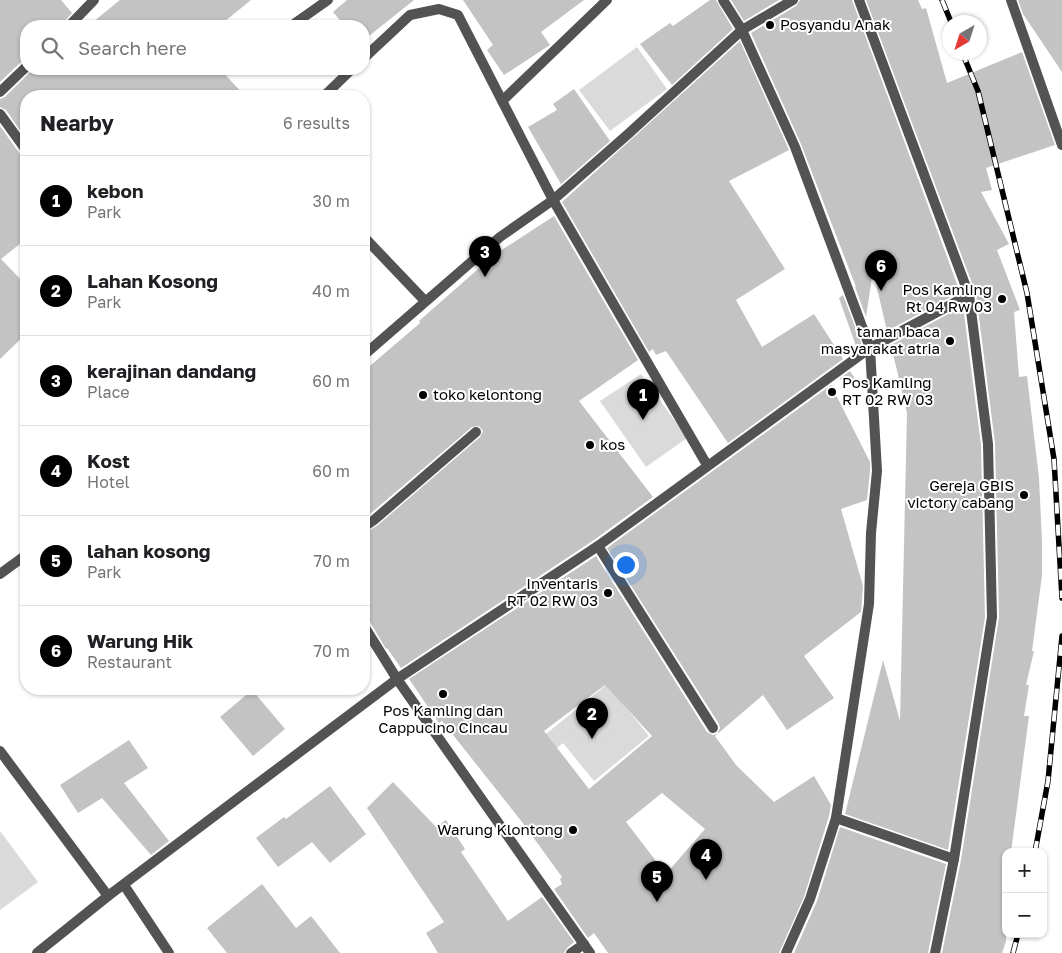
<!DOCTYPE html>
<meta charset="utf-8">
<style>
:root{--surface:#fff;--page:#f2f2f2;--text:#202124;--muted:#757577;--line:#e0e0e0;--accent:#000}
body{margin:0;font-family:"Golos Text",sans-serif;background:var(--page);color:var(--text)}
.controls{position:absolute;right:15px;bottom:15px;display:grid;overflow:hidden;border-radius:10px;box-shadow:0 1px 4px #0004}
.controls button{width:45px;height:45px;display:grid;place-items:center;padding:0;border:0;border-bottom:1px solid var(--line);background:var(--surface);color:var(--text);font:25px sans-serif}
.compass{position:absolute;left:942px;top:15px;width:45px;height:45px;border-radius:50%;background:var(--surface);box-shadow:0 1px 4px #0004;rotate:219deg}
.you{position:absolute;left:625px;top:564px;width:18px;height:18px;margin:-12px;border:4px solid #fff;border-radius:50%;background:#1a73e8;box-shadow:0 0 0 8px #1a73e833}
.badge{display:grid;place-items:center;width:32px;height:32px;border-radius:50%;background:var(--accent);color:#fff;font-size:16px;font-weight:700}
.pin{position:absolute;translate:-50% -41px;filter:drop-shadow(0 1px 2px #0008)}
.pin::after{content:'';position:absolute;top:26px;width:18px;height:15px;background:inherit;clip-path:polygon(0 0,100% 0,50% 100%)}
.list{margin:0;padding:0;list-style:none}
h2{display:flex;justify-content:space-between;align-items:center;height:65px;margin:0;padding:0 20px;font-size:21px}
h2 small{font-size:16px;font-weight:400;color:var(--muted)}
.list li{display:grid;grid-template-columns:32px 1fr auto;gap:15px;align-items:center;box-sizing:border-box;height:90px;padding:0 20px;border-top:1px solid var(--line)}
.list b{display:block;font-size:19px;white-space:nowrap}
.list p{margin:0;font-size:16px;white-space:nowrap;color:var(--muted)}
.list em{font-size:16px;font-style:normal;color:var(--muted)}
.icon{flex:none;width:28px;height:28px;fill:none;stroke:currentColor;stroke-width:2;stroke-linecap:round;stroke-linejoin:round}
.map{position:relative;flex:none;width:1062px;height:953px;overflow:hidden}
.search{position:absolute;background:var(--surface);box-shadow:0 1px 4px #0004;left:20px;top:20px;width:350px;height:55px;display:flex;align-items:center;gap:12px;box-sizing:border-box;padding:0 18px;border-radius:20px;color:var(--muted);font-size:19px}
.panel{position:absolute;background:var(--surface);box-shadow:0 1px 4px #0004;left:20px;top:90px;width:350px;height:605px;border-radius:20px}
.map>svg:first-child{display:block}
.green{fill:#dadada}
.building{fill:#c3c3c3;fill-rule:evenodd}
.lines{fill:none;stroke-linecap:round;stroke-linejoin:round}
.street{stroke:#535353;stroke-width:10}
.rail-casing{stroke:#000;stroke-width:5.5}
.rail{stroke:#fff;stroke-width:4;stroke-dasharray:11;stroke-linecap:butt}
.poi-dot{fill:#000;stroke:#fff;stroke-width:2}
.labels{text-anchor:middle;stroke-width:4;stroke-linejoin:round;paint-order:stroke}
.poi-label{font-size:15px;fill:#000;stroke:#fff;text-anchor:end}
</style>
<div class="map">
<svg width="1062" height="953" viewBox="0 0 1062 953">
<rect width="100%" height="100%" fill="#fff"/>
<!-- green -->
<g class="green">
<polygon points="637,47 667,89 610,131 579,90"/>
<polygon points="641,374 687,438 646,467 600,401"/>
<polygon points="607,684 649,736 594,781 563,743 502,793 491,779"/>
<polygon points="0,831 38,882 0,910"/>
</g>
<!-- building -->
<g class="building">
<polygon points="0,0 61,0 72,13 64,22 62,26 26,26 26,60 21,62 0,82"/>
<polygon points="120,0 251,0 219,26 88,26"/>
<polygon points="347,0 414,0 364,40 364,26 345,26 333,12"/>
<polygon points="463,0 584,0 541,32 550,45 504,75 487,50 493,45"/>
<polygon points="710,0 716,0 733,29 672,85 640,44 670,23 673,26"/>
<polygon points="731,0 779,0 744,21"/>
<polygon points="800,0 852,0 960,292 887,331 873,271 866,317 855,287 856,287 801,144 751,33 796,6"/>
<polygon points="866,0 918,0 922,9 926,8 947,83 1022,52 1055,145 986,168 992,190 981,192 1009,244 997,250 1020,310 1014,312 1019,377 1027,376 1039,478 1042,542 1042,575 1032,651 1034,651 1026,685 1029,685 1024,716 1029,716 1011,852 1006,852 1006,941 1002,953 942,953 961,860 999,617 995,443 976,294"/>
<polygon points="1018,0 1062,0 1062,72 1023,14"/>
<polygon points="740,41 789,150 729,181 785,269 736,300 762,347 814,314 843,359 728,443 666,351 656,355 653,349 649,352 562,202"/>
<polygon points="33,69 220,69 245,96 26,96 26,139 6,110 0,107 0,99 5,97"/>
<polygon points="574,89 610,141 561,184 528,127 557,110 553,104"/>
<polygon points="0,126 20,154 26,157 26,239 1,259 26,285 26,334 0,359"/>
<polygon points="554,216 638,360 579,401 653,497 594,540 401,668 387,648 386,649 370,622 364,618 364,534 378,525 480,437 483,431 479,426 472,427 364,519 364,371 420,323 419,321 494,255"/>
<polygon points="843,295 862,345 857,349 839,298"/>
<polygon points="963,306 981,445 985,617 948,850 845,814 883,660 900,721 907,413 891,345"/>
<polygon points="850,371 857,382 839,379"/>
<path d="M831 385 870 462V471L867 500 841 509 863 586 861 612 804 656 834 698 787 730 763 695 715 736 736 765 774 802 814 776 831 805 829 816 804 897 779 953H608L594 933 588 938 554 889 562 884 560 879 562 877 522 822 442 721 439 723 409 679 596 556 707 732 713 735 717 734 720 728 719 724 607 548ZM605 685 652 736 589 789 544 731ZM662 793 705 829 666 874 626 822Z"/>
<polygon points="252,690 285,729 253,756 220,717"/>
<polygon points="129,740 148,768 124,783 169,841 151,855 102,798 78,813 60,785"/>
<polygon points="393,782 436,827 446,820 465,849 461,852 508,921 542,897 574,942 567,948 564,953 438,953 426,933 444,922 367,808"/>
<polygon points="330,786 366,834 330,863 312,842 278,867 256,838 284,817 286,819"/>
<polygon points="840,827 946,864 928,953 794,953 817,901"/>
<polygon points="262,884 296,928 311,916 340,953 227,953 207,928"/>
</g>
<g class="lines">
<!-- street -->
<g class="street">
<polyline points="723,0 742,30 795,147 870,348 877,471 871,533 869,604 836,818 810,899 786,953"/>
<polyline points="859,0 969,295 988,444 992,617 954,859 935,953"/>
<polyline points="1011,0 1062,145"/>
<polyline points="69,26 94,0"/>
<polyline points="291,26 328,0"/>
<polyline points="364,58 410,15 439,9 458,15 553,200 707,465"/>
<polyline points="0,92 26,67"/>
<polyline points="324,96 352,69"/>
<polyline points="502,101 607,0"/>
<polyline points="0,114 26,150"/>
<polyline points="364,237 425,301"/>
<polyline points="364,355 500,237 553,200 627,135 742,30 793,0"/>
<polyline points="364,527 374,520 476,432"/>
<polyline points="598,546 713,728"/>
<polyline points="0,574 26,555"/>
<polyline points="364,626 397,679 590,953"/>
<polyline points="0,751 108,896"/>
<polyline points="836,818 954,859"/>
<polyline points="124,885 169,953"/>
<polyline points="37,953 108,896 397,679 598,546 870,348 969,295"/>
<polyline points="571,953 584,944"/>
</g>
<defs>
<g id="rail">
<polyline points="942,0 951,22"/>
<polyline points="962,52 978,91 1027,293 1054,459 1062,598"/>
<polyline points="1035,852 1048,781 1062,636"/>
<polyline points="1013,953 1018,934"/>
</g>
</defs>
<!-- rail casing -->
<use href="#rail" class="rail-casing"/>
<!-- rail -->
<use href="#rail" class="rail"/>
</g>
<!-- markers -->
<g class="poi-dot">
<circle cx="770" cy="25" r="5"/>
<circle cx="1002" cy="299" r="5"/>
<circle cx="950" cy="341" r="5"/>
<circle cx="832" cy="392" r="5"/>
<circle cx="423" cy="395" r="5"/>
<circle cx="590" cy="445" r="5"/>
<circle cx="1024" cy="495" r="5"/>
<circle cx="608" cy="593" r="5"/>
<circle cx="443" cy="694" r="5"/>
<circle cx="573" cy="830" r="5"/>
</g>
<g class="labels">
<!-- poi labels -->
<g class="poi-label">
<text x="780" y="30" text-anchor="start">Posyandu Anak</text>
<text x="992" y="295">Pos Kamling<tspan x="992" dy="17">Rt 04 Rw 03</tspan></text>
<text x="940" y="337">taman baca<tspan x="940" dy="17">masyarakat atria</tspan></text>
<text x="842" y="388" text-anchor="start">Pos Kamling<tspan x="842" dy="17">RT 02 RW 03</tspan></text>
<text x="433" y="400" text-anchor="start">toko kelontong</text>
<text x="600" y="450" text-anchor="start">kos</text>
<text x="1014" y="491">Gereja GBIS<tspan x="1014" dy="17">victory cabang</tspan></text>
<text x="598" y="589">Inventaris<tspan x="598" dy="17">RT 02 RW 03</tspan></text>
<text x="443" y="716" text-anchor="middle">Pos Kamling dan<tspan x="443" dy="17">Cappucino Cincau</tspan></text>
<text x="563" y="835">Warung Klontong</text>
</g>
</g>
</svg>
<div class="controls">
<button>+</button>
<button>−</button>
</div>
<svg class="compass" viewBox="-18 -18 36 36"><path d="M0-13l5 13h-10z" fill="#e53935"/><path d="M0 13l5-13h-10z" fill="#757577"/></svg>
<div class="you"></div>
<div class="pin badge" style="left:643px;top:420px">1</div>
<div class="pin badge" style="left:592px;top:739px">2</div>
<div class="pin badge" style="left:485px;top:277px">3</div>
<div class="pin badge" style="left:706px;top:880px">4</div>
<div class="pin badge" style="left:657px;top:902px">5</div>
<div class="pin badge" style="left:881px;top:291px">6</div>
<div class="search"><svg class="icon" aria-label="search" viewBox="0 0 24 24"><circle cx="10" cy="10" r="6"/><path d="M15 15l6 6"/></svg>Search here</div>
<section class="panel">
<h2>Nearby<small>6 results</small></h2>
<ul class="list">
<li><span class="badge">1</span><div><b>kebon</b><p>Park</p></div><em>30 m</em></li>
<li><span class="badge">2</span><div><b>Lahan Kosong</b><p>Park</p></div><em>40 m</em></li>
<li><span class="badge">3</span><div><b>kerajinan dandang</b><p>Place</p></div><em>60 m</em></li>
<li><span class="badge">4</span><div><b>Kost</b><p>Hotel</p></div><em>60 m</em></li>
<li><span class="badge">5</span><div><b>lahan kosong</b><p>Park</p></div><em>70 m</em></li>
<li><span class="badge">6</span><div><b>Warung Hik</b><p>Restaurant</p></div><em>70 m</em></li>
</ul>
</section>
</div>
